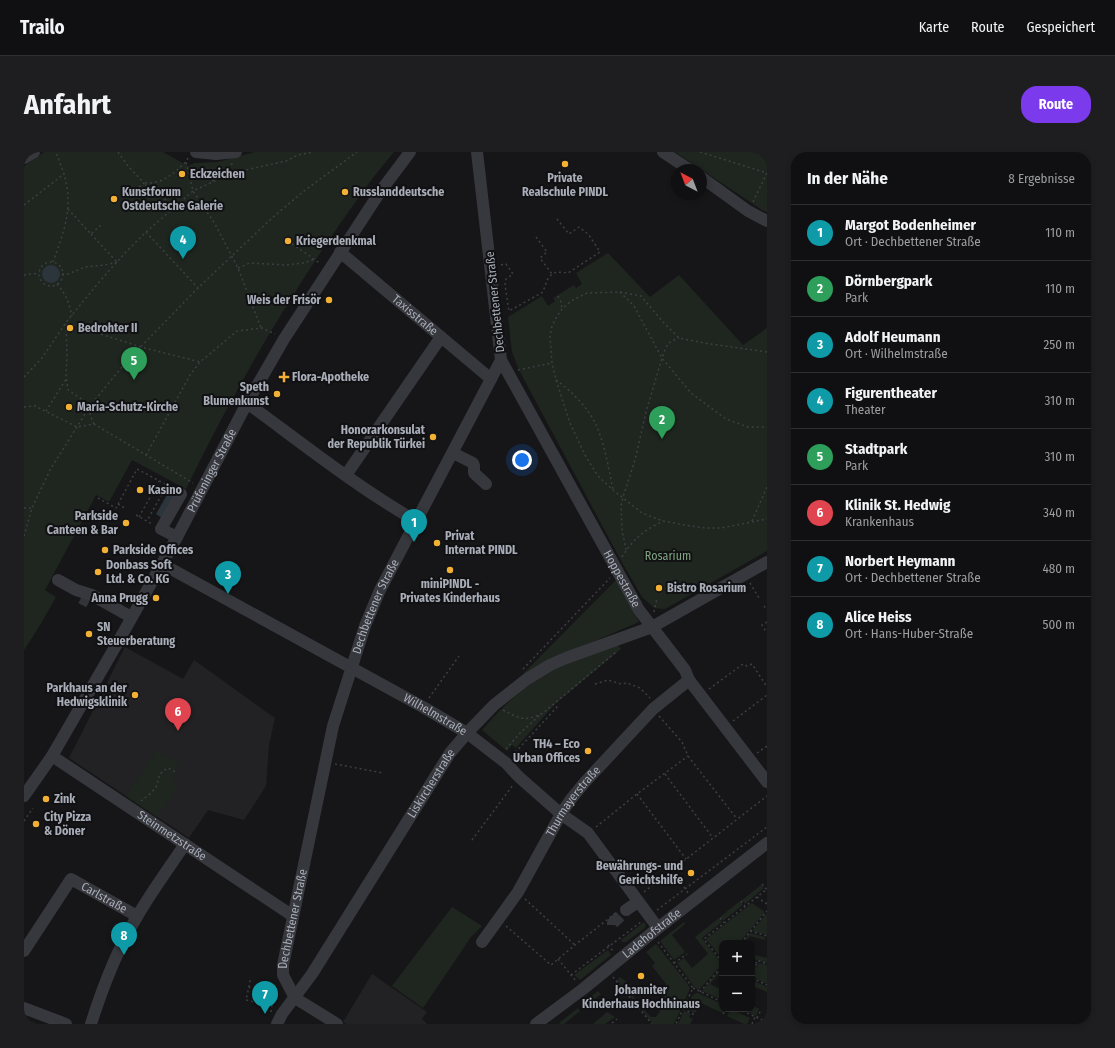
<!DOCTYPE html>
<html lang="de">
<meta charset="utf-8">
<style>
:root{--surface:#101012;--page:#1e1e20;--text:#f1f3f6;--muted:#9c9d9f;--line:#303032;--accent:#7c3aed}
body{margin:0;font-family:"Fira Sans Condensed",sans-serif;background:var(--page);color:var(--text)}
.controls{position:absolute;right:12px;bottom:12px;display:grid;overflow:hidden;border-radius:8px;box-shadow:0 2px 6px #0003}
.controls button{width:36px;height:36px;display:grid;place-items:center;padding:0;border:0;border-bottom:1px solid var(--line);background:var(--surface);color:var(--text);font:20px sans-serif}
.compass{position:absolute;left:647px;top:12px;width:36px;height:36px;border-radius:50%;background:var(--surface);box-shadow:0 2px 6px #0003;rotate:318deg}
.you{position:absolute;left:498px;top:308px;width:14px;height:14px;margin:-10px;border:3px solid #fff;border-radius:50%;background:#1a73e8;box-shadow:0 0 0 6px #1a73e833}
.badge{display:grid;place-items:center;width:26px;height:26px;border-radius:50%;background:var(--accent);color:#fff;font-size:13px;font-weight:700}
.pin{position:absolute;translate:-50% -33px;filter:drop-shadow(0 1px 2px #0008)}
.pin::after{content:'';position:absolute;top:21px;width:14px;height:12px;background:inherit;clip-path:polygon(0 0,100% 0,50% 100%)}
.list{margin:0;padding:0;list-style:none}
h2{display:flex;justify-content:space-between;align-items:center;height:52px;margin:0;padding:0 16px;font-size:17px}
h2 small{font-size:13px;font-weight:400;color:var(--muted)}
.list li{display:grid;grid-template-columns:26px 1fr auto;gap:12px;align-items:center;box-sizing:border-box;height:56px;padding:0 16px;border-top:1px solid var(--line)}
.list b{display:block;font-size:15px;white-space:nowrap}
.list p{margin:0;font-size:13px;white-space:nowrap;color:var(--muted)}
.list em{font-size:13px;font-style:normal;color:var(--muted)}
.map{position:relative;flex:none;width:743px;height:872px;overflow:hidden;border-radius:16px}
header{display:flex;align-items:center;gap:24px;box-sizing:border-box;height:56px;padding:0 20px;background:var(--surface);border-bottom:1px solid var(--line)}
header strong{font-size:19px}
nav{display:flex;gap:22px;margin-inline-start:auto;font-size:14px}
.intro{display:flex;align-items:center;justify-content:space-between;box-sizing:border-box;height:96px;padding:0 24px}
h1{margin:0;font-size:28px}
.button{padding:10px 18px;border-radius:16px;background:var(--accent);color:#fff;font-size:14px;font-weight:700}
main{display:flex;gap:24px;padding:0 24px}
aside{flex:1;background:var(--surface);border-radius:16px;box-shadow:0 2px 6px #0003}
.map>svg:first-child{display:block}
.built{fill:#222225}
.green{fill:#1e261f}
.water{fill:#2c353c}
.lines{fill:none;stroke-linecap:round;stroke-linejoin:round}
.minor-tunnel{stroke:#333438;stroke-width:12;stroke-dasharray:12 6;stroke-linecap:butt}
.path{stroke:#3d3f44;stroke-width:1.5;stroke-dasharray:2 3;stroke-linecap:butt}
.minor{stroke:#37383d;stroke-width:12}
.poi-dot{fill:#f2b134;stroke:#111113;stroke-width:1.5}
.labels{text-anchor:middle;stroke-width:4;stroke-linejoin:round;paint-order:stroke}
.poi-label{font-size:12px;font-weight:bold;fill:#a8adb8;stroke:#111113;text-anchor:start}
.street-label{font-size:12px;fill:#a8adb8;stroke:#111113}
.park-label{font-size:12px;fill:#7fa381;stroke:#111113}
</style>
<header>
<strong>Trailo</strong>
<nav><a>Karte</a><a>Route</a><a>Gespeichert</a></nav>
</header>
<div class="intro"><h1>Anfahrt</h1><a class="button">Route</a></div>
<main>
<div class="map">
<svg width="743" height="872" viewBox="0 0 743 872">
<rect width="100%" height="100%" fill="#161618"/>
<!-- built -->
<g class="built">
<polygon points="101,495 159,527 170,508 251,566 245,593 242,634 220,668 184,658 165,686 45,606"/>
<polygon points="348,822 403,860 398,867 403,872 323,872 319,870"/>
</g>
<!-- green -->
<g class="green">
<path d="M20 0H139L164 14 171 11 194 10 231 0H370C347 27 327 56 307 85 252 166 204 250 162 337L108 308 85 350 72 343 21 438 32 445 15 475 0 498V14Z"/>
<polygon points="651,0 743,0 743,60 738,58"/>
<polygon points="584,101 626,145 655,123 719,193 743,176 743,399 641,457 630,456 618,445 596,407 495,218 488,200 484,165 518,144 524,154 531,149 529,146 550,133 552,136 558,132 552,121"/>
<polygon points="592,428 615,470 524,509 498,523"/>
<path d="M594 493 597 497 530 553 492 596 488 593 483 599 458 578C478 555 500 533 528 518 549 508 572 501 594 493Z"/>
<path d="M133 598 156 613C151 620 145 628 154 634L133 665 102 644Z"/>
<polygon points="737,733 740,736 721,752 718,748"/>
<polygon points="716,749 719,753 699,769 696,765"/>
<polygon points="728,751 741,760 715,791 698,791 698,807 682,787"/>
<polygon points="428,755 458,774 447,785 399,856 368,834"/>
<polygon points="743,761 743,783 728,779"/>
<polygon points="695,766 698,770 678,786 698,812 675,838 671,836 653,811 660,806 668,816 684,802 671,785"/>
<polygon points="620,770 622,773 621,776 602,790 598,790 597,788"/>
<polygon points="660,770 661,772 648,783 661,800 650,808 636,789"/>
<polygon points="726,781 741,785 741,788 726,784 720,791 718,791"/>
<polygon points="632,792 663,831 666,836 665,839 650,872 629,872 593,828 596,825 610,835 610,846 618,852 622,860 627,865 632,865 636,859 635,853 642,832 628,814 631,811 622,800"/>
<polygon points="584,798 587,803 556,828 550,823"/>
<polygon points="731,803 743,806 743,811 732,808 729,806"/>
<polygon points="735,811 743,813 743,832 728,825 728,819"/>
<polygon points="696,817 698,818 686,832 698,838 698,848 678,839"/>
<polygon points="728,828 743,835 743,840 728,834"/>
<polygon points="574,839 577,842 562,854 559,851"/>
<polygon points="672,841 674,841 698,852 698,857 700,857 698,861 677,851 671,861 662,857 668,844"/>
<polygon points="728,853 735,857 732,864 717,857 728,857"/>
<polygon points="554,856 556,859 540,872 536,872 535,871"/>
<polygon points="707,857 726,866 723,872 720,872 703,864"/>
<polygon points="660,859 667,862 665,865 669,867 666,872 654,872"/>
<polygon points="583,860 591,865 581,872 569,872"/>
</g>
<!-- water -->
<g class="water">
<circle cx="27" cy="122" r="9"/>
<polygon points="144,341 150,344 138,366 132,362"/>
</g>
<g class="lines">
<!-- minor-tunnel -->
<g class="minor-tunnel">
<polyline points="57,446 65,450"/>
<polyline points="589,773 589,771 602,758"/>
</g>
<!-- path -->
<g class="path">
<polyline points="94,0 104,14 120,31 114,36"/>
<polyline points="676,0 743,21"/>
<polyline points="164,6 162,10 169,39 191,72 214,116 237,176"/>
<polyline points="188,29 209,11"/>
<polyline points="729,50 743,21"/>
<polyline points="0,53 40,22 32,0"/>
<path d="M150 54 138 45 132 44 128 41 120 31C140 32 148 22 162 10"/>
<polyline points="44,57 67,82 78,72"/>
<polyline points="122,80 174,136"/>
<polyline points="67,82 93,110"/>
<polyline points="512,85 523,100 516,106 528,122"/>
<polyline points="264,89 297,112"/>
<path d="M29 110C36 90 45 68 44 46 44 38 42 30 40 22"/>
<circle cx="27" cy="122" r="12"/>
<polyline points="477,113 482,112 489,122 482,127 481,133 485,159 519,140 523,128 528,122 533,120 544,121 576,100 565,83 555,75 545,82 533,67"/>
<polyline points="214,116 226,111 262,113 280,111 291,107"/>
<polyline points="38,122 44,122 61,115 81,113 93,110"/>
<polyline points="0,123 15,121"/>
<path d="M33 132C42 142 45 151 48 164"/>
<polyline points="596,140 610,154 638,206 667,241 702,267 724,275 743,275"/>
<polyline points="534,144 537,150 538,157"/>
<polyline points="743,200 680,191 655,186 639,170 617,144 596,140 563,141 547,149 538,157 532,166 528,174 526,184 528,211 532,228 546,271 561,303 574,324 589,338 618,361 639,369 666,374 682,376 697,376 743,367"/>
<polyline points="494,218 528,211"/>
<polyline points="0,225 18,206 43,169 76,129 101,101 122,80 169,39 208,21 262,9 274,3 289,0"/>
<path d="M532 228C550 241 569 260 576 283 582 300 585 319 589 337"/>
<polyline points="0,255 11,254 53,275 70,272 169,331"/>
<polyline points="22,259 42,227"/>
<polyline points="70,272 66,263 66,254 59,248 44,238 42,224 43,204 42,171 117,195 176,210"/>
<polyline points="122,303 166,223 176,210 213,179 238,176 251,182"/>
<polyline points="74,346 92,356 113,317 143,333 123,369"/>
<polyline points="94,352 102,357"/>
<polyline points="0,356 8,356"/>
<polyline points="112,363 128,372"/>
<polyline points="115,365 135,329"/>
<polyline points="728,369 743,335"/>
<polyline points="0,384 8,356 26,318 66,254 102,210 174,136 248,66 280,39 333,0"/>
<polyline points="602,398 598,378 597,354 599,345 611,308 622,260 638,206 642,195 647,189 655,186"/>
<path d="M598 405C611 385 618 380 639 369"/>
<polyline points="726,431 735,446"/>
<polyline points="740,454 743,458"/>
<polyline points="630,460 633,446"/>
<polyline points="743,470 738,473 743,481"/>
<polyline points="499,517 586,426"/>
<polyline points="571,532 584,528 597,532 603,531 616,536 626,546"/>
<polyline points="685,537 719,512 723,514 728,512 743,535"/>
<polyline points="405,546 435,504"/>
<path d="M479 558C497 567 500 570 519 561L592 500"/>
<polyline points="635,564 658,590 664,604 713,667"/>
<polyline points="709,569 743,543"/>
<polyline points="482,597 495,582 516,563"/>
<polyline points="733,601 743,594"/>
<polyline points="488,604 533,555 535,557"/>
<polyline points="311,612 359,621"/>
<polyline points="641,622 689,686"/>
<polyline points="613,642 662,707"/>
<path d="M117 649C122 645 129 640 132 635 136 625 133 622 144 616L151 620"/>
<polyline points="0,669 9,656"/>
<polyline points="572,675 613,642 664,604"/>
<polyline points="448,688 489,633"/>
<polyline points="738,732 743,738"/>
<polyline points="660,735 664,741"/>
<polyline points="620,740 743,644"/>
<polyline points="733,745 743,752"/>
<polyline points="501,747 551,793"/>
<polyline points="717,749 721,754"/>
<polyline points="633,758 743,675"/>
<polyline points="696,766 700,771"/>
<polyline points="482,774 527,813 551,793 593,760"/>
<polyline points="726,779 743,784"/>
<polyline points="634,790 669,836 652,872"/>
<polyline points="717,791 743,759"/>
<polyline points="584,793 589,799"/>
<polyline points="534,807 552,829"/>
<polyline points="728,807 733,811"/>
<polyline points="698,810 680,787 743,737"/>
<polyline points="650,811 663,802"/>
<polyline points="728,817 735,809 743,812"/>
<polyline points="547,823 617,770"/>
<polyline points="589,825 628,872"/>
<polyline points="728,826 743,833"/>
<polyline points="225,835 226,829 227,830"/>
<polyline points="226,836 225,835 222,848 248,854"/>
<polyline points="669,836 698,850"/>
<polyline points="676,840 698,814"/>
<polyline points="659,857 671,863"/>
<polyline points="714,857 743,870"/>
<polyline points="247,860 251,831"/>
<polyline points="699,862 702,857"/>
<polyline points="733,866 737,858"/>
<polyline points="588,871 593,867"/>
<polyline points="728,872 731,865"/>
</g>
<!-- minor -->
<g class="minor">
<polyline points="172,0 192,2 212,0"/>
<polyline points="639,0 666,18"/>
<polyline points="0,6 10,0"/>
<polyline points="677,25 724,59 743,69"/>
<path id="s1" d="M316 100 467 227"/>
<path id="s2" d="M477 208 615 458 661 518 665 528 743 630"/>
<path d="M223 251C279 292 333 335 392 369"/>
<polyline points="429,301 449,311 450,314 450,321 462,332"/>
<polyline points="322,323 417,185"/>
<polyline points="153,385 137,377 157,342"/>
<path id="s3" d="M138 412 399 555 443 581 482 611 495 625 537 662 564 681 634 776"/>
<polyline points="34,428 52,438 68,443 107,465"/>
<path id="s4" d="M28 604 269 764"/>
<path id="s5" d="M0 644 28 604 94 490 153 385 223 251 260 187 356 40 386 0"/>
<polyline points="602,758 614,750"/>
<path id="s6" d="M458 790 494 740 537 662 547 647 561 630 629 557 665 528"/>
<path id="s7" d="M0 799 47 727 113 764"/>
<path id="s8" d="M271 846 259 823V813L309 574 341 474 356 438 477 208 453 0"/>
<polyline points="271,846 313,872"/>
<polyline points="0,856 42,872"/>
<path d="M67 872C79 834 93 797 114 763 128 739 145 716 161 692"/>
<path id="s9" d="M253 872 258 862 288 822 426 601 443 581 470 553 503 527 526 513 542 506 628 475 743 410"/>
<path id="s10" d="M512 872 559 837 634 776 743 691"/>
</g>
</g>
<!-- markers -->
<g class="poi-dot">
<circle cx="541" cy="12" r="4"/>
<circle cx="158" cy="22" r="4"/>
<circle cx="321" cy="40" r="4"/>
<circle cx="90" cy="47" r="4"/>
<circle cx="264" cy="89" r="4"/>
<circle cx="305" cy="148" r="4"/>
<circle cx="46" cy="176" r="4"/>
<path d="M258 219h4v4h4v4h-4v4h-4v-4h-4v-4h4z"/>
<circle cx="253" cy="242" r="4"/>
<circle cx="45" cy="255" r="4"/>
<circle cx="409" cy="285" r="4"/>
<circle cx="116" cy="338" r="4"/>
<circle cx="102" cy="371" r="4"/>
<circle cx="413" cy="391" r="4"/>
<circle cx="81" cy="398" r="4"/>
<circle cx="426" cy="418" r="4"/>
<circle cx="74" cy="420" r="4"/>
<circle cx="635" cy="436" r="4"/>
<circle cx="132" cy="446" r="4"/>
<circle cx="65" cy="482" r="4"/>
<circle cx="111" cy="543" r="4"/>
<circle cx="564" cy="599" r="4"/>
<circle cx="22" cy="647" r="4"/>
<circle cx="12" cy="672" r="4"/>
<circle cx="667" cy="721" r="4"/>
<circle cx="617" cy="824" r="4"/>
</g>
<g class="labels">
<!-- poi labels -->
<g class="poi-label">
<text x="166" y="26">Eckzeichen</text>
<text x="541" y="30" text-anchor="middle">Private<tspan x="541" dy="14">Realschule PINDL</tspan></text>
<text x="98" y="44">Kunstforum<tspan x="98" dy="14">Ostdeutsche Galerie</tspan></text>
<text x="329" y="44">Russlanddeutsche</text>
<text x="272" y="93">Kriegerdenkmal</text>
<text x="297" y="152" text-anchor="end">Weis der Frisör</text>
<text x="54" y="180">Bedrohter II</text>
<text x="268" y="229">Flora-Apotheke</text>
<text x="245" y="239" text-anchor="end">Speth<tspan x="245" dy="14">Blumenkunst</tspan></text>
<text x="53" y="259">Maria-Schutz-Kirche</text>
<text x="401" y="282" text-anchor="end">Honorarkonsulat<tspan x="401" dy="14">der Republik Türkei</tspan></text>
<text x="124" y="342">Kasino</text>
<text x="94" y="368" text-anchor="end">Parkside<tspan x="94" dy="14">Canteen &amp; Bar</tspan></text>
<text x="421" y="388">Privat<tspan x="421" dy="14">Internat PINDL</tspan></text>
<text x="89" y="402">Parkside Offices</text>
<text x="82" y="417">Donbass Soft<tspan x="82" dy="14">Ltd. &amp; Co. KG</tspan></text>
<text x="426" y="436" text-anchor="middle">miniPINDL -<tspan x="426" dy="14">Privates Kinderhaus</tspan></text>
<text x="643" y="440">Bistro Rosarium</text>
<text x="124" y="450" text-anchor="end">Anna Prugg</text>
<text x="73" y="479">SN<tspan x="73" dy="14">Steuerberatung</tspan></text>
<text x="103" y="540" text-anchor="end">Parkhaus an der<tspan x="103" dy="14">Hedwigsklinik</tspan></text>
<text x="556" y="596" text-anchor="end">TH4 – Eco<tspan x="556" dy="14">Urban Offices</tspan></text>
<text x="30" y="651">Zink</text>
<text x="20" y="669">City Pizza<tspan x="20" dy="14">&amp; Döner</tspan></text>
<text x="659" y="718" text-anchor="end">Bewährungs- und<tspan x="659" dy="14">Gerichtshilfe</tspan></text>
<text x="617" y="842" text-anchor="middle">Johanniter<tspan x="617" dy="14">Kinderhaus Hochhinaus</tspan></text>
</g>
<!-- street labels -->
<g class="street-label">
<text transform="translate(471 150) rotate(-96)" y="4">Dechbettener Straße</text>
<text dy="4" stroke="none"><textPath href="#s1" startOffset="98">Taxisstraße</textPath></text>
<text dy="4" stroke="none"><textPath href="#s5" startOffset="376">Prüfeninger Straße</textPath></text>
<text dy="4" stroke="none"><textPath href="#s2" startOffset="250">Hoppestraße</textPath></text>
<text dy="4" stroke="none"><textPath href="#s8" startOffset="407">Dechbettener Straße</textPath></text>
<text dy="4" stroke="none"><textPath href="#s3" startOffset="312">Wilhelmstraße</textPath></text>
<text dy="4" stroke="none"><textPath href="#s9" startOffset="286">Liskircherstraße</textPath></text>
<text dy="4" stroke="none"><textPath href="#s6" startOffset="168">Thurmayerstraße</textPath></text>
<text dy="4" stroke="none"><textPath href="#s4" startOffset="144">Steinmetzstraße</textPath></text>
<text dy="4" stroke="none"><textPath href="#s7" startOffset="124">Carlstraße</textPath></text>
<text dy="4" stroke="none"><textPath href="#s8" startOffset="83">Dechbettener Straße</textPath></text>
<text dy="4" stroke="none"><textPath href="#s10" startOffset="147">Ladehofstraße</textPath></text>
</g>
<!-- park labels -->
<g class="park-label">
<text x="644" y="408">Rosarium</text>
</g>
</g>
</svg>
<div class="controls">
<button>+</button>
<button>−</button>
</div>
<svg class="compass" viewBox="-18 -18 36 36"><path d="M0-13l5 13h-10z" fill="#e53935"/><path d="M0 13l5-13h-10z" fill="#9c9d9f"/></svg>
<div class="you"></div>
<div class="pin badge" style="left:390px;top:390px;background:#0f9aa8">1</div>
<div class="pin badge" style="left:638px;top:287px;background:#2e9e5b">2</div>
<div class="pin badge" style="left:204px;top:442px;background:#0f9aa8">3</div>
<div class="pin badge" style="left:159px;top:107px;background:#0f9aa8">4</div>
<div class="pin badge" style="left:110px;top:228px;background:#2e9e5b">5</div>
<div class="pin badge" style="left:154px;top:579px;background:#e0444e">6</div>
<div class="pin badge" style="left:241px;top:862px;background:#0f9aa8">7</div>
<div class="pin badge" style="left:100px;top:803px;background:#0f9aa8">8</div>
</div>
<aside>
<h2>In der Nähe<small>8 Ergebnisse</small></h2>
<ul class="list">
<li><span class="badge" style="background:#0f9aa8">1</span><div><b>Margot Bodenheimer</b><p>Ort · Dechbettener Straße</p></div><em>110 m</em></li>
<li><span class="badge" style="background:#2e9e5b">2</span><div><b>Dörnbergpark</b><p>Park</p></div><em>110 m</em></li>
<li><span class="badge" style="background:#0f9aa8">3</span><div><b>Adolf Heumann</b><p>Ort · Wilhelmstraße</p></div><em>250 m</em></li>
<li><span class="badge" style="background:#0f9aa8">4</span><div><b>Figurentheater</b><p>Theater</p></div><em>310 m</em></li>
<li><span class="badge" style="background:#2e9e5b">5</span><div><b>Stadtpark</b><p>Park</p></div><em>310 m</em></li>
<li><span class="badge" style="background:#e0444e">6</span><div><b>Klinik St. Hedwig</b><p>Krankenhaus</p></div><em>340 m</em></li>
<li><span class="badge" style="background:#0f9aa8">7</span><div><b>Norbert Heymann</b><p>Ort · Dechbettener Straße</p></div><em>480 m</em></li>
<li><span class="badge" style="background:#0f9aa8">8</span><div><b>Alice Heiss</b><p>Ort · Hans-Huber-Straße</p></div><em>500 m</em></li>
</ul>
</aside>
</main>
